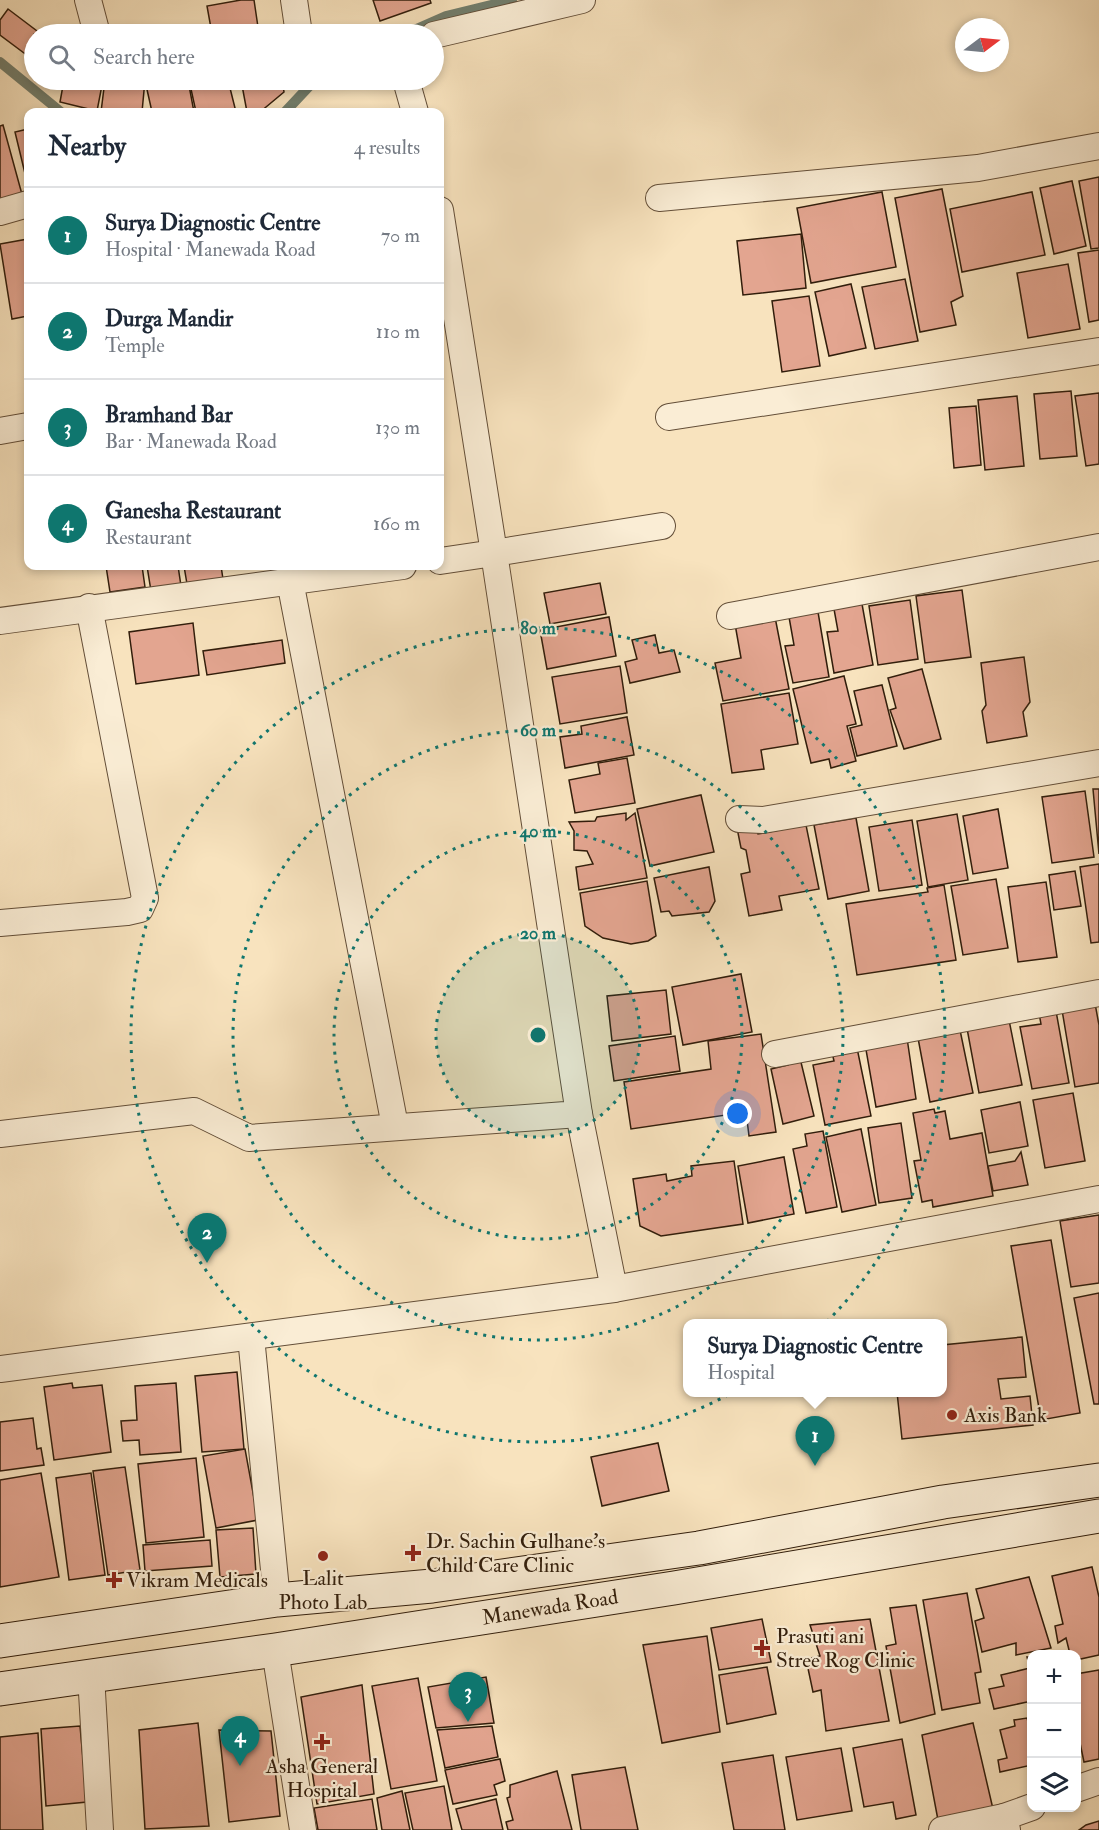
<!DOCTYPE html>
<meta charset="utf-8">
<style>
:root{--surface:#fff;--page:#f6f6f7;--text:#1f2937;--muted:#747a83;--line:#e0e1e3;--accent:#0f766e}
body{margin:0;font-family:"IM FELL Double Pica",serif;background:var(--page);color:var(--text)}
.controls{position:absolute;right:18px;bottom:18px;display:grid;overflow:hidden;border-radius:12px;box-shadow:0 3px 9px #0003}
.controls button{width:54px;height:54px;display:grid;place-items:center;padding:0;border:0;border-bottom:2px solid var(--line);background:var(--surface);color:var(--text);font:30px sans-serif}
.compass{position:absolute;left:955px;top:18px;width:54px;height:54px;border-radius:50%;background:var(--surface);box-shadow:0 3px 9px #0003;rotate:74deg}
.you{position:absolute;left:738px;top:1114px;width:21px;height:21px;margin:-15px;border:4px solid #fff;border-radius:50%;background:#1a73e8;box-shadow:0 0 0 9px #1a73e833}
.badge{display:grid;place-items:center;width:39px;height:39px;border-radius:50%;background:var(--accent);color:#fff;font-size:20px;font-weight:700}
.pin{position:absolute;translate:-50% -50px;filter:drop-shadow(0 2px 3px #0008)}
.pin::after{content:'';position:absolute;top:32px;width:21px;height:18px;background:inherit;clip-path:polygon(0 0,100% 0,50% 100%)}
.popup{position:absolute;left:683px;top:1319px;width:264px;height:78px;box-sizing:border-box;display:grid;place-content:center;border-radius:12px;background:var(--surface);filter:drop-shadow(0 2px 4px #0005);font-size:20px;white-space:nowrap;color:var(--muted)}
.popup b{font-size:22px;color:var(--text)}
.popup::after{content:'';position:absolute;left:50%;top:100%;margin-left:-12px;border:12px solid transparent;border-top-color:var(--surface)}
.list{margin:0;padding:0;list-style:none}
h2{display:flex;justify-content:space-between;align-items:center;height:78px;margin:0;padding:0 24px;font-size:26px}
h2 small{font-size:20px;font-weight:400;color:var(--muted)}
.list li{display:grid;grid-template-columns:39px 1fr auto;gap:18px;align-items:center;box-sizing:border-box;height:96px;padding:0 24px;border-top:2px solid var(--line)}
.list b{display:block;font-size:22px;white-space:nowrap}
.list p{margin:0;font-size:20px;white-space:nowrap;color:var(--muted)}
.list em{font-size:20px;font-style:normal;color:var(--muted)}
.icon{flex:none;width:33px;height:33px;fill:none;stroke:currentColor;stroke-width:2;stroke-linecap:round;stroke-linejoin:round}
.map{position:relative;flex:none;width:1099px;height:1830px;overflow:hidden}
.search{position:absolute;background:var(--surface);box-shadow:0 3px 9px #0003;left:24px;top:24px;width:420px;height:66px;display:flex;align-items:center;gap:15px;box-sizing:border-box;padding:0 21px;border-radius:33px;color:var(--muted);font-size:22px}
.panel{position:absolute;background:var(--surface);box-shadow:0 3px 9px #0003;left:24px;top:108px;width:420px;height:462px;border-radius:12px}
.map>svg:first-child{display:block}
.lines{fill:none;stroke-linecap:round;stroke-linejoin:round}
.stream{stroke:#727e6d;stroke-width:10}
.building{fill:#e3a590;stroke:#311d0b;stroke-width:1.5}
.street-casing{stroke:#634e38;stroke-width:28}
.secondary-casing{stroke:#311d0b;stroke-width:35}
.street{stroke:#faedd5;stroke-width:26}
.secondary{stroke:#faedd5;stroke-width:33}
.ring{fill:none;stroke:#0f766e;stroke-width:3;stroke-dasharray:3 6}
.poi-dot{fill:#8f2418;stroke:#faedd5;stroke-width:2}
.labels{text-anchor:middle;stroke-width:4.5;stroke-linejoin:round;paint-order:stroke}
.poi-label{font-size:21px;fill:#311d0b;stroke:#faedd5;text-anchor:start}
.street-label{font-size:21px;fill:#311d0b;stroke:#faedd5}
.centre{fill:#0f766e;stroke:#faedd5;stroke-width:3}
.ring-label{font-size:18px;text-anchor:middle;font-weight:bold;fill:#0f766e;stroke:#faedd5;stroke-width:4.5;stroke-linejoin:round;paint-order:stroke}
</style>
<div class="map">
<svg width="1099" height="1830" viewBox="0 0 1099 1830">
<rect width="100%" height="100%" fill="#f8e3be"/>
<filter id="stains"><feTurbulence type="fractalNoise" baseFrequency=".00333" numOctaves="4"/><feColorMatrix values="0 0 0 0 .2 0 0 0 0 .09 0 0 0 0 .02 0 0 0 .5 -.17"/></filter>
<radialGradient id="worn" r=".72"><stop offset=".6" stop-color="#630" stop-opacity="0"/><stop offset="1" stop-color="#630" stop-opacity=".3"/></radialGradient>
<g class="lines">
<!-- stream -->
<g class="stream">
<polyline points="405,34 446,16 512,0"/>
<polyline points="0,62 61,112"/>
<polyline points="285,112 315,80"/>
</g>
</g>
<!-- building -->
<g class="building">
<polygon points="241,0 254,0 258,27 212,34 207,6"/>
<polygon points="373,0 430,0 431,3 380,21"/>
<polygon points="8,9 41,34 34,34 34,47 28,56 0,35 0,20"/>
<polygon points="64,80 103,80 97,111 60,102"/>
<polygon points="105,80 145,80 142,112 101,112"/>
<polygon points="174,80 188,80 194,112 152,112 146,85"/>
<polygon points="189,80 228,80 236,112 196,112"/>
<polygon points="241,80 282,80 284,92 260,112 247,112"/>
<polygon points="3,125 23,198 0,204 0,126"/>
<polygon points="28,129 28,186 15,132"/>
<polygon points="1099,177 1099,248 1091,249 1079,181"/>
<polygon points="1072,181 1086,246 1054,254 1040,188"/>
<polygon points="942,189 963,296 951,302 956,325 920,332 895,198"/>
<polygon points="882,192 896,267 811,283 797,208"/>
<polygon points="1032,192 1045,255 962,272 950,209"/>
<polygon points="801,234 806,288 743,295 737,241"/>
<polygon points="28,239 28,316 12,319 0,244"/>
<polygon points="1099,250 1099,320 1089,322 1078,253"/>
<polygon points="1068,264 1080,329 1028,338 1017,273"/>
<polygon points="905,279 918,341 875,349 862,287"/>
<polygon points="851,284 866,348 829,356 815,292"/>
<polygon points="809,296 820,366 782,372 772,301"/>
<polygon points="1071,391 1077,456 1040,459 1034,394"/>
<polygon points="1099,393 1099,464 1086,466 1075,396"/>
<polygon points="1017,396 1024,466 985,470 978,400"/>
<polygon points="976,406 981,465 954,468 949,408"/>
<polygon points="106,566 142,566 145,587 110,592"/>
<polygon points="147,566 178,566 181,586 151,591"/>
<polygon points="184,566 221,566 223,579 187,584"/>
<polygon points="600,583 606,614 550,624 544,593"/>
<polygon points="962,590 971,657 925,663 916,596"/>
<polygon points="910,600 918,659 878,665 869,606"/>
<polygon points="862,604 873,665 834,673 827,632 838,631 834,609"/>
<polygon points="818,612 829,677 793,683 785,646 794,645 789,617"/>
<polygon points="609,617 616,656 547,669 540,630"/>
<polygon points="775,617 789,689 723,701 715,663 741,658 735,624"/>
<polygon points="193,623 199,675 136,684 129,632"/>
<polygon points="655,635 659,653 674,650 680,672 630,683 625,662 637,659 632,640"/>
<polygon points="282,640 285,663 207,675 203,651"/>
<polygon points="1024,657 1030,702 1023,712 1027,736 987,743 982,711 986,705 981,663"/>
<polygon points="620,666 627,713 560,724 552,677"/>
<polygon points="922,669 941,739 904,749 890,710 896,708 888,678"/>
<polygon points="844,676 856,724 847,726 856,761 831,768 829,759 811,763 793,689"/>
<polygon points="882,685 897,746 857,756 850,728 862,725 854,691"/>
<polygon points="789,693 798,744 761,750 764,769 732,773 721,704"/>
<polygon points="627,717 634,755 565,768 560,737 582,734 581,726"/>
<polygon points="627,758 635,803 575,813 569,780 600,774 598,763"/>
<polygon points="1093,789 1099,789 1099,854"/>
<polygon points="1085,791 1094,857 1052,863 1042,797"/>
<polygon points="701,795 714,852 650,866 637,809"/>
<polygon points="998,809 1008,868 973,874 963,816"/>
<polygon points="626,813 626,820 635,813 647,878 579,890 576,867 593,864 587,851 574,850 574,831 569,822 595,821 597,817"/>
<polygon points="957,814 968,880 928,887 917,821"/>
<polygon points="856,818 869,891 828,899 814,825"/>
<polygon points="912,820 922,885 879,891 869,827"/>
<polygon points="756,824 758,834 806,825 819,889 779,896 782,910 749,916 741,874 750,872 746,850 741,848 737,828"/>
<polygon points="1099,864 1099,942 1091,943 1080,867"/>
<polygon points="709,867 715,901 709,912 672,916 669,911 661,912 654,878"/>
<polygon points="1075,871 1081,906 1054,910 1049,875"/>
<polygon points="996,879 1008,948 963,955 951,886"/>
<polygon points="647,881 656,936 648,941 631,944 603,938 585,926 580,893"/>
<polygon points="1046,882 1057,957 1018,962 1008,887"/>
<polygon points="944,885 956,960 857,975 846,904 928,892 927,888"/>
<polygon points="741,974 752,1032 683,1045 672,987"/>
<polygon points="666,990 671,1034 612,1041 607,996"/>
<polygon points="1094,998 1099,1025 1099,1083 1075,1087 1061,1004"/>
<polygon points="1056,1011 1069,1083 1032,1089 1020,1027 1041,1024 1039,1013"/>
<polygon points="1008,1015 1022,1085 979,1093 966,1023"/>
<polygon points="960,1030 973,1093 930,1102 918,1038"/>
<polygon points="761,1034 776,1132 749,1136 746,1112 631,1129 624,1082 711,1069 708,1041"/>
<polygon points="675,1036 680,1071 614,1081 609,1046"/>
<polygon points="907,1038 916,1099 876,1107 865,1044"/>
<polygon points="856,1043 871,1116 825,1125 813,1065 834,1061 831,1048"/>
<polygon points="799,1054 814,1116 783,1124 771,1069 788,1065 786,1057"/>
<polygon points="1073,1093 1085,1161 1045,1168 1033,1100"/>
<polygon points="1020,1102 1028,1146 989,1153 981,1110"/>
<polygon points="934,1109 935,1113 945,1111 950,1139 982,1133 993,1196 933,1207 932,1200 922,1202 914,1161 921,1160 913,1113"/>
<polygon points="901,1123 912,1198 879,1203 868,1128"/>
<polygon points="861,1129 876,1205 842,1212 826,1137"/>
<polygon points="823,1131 837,1207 806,1213 793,1149 807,1146 805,1134"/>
<polygon points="1021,1152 1028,1185 993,1191 988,1166 1015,1161"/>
<polygon points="784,1157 794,1214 748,1223 738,1166"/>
<polygon points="734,1161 743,1224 661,1236 640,1226 633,1179 666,1174 667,1181 692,1176 691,1166"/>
<polygon points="1099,1215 1099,1283 1071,1287 1060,1221"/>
<polygon points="1051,1240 1080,1413 1041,1420 1011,1246"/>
<polygon points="1099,1293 1099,1404 1094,1404 1074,1298"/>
<polygon points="1022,1337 1026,1377 998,1379 1001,1399 1030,1396 1033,1425 902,1439 897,1392 942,1392 942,1345"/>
<polygon points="237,1372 244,1449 202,1452 195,1376"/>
<polygon points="72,1383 73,1388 102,1385 111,1452 54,1460 44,1387"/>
<polygon points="176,1383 181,1452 140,1455 139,1440 123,1441 121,1421 137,1420 135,1386"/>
<polygon points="33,1418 37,1449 41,1448 44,1465 0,1471 0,1422"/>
<polygon points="658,1443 669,1491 602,1506 591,1457"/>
<polygon points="245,1449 258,1520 216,1528 203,1456"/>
<polygon points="196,1458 204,1537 146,1543 138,1464"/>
<polygon points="125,1467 140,1570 108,1575 93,1471"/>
<polygon points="41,1473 59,1577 0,1587 0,1480"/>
<polygon points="91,1473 105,1575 69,1580 56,1478"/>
<polygon points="253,1528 256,1574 220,1577 216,1530"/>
<polygon points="210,1540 212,1566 145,1571 143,1545"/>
<polygon points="1092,1567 1099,1597 1099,1655 1076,1660 1076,1654 1070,1654 1066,1638 1058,1643 1055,1626 1063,1624 1052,1576"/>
<polygon points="1029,1577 1051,1648 1016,1655 1016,1643 982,1652 975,1621 984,1618 976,1589"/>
<polygon points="967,1593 981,1672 975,1673 980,1703 942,1710 923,1600"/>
<polygon points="916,1605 935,1714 900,1723 886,1646 896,1644 890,1608"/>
<polygon points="762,1619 771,1662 719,1670 711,1628"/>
<polygon points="870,1619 889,1721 826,1731 821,1690 813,1692 806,1659 820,1656 810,1625"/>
<polygon points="707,1636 720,1732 662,1743 643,1645"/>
<polygon points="1027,1657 1032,1657 1032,1701 994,1709 989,1689 1004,1686 1001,1675 1030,1668"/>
<polygon points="767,1667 776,1714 727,1724 719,1675"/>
<polygon points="1099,1670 1099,1759 1084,1762 1076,1724 1076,1674"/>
<polygon points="486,1677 494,1723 436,1728 428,1687"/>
<polygon points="418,1678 437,1781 391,1789 372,1686"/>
<polygon points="362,1685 374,1794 317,1804 301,1697"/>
<polygon points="1027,1718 1029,1725 1032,1725 1032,1765 1000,1772 998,1760 1007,1758 1000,1730 1015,1726 1014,1720"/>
<polygon points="198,1723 209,1826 145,1829 139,1730"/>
<polygon points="973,1723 993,1809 938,1820 922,1735"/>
<polygon points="80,1726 87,1802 46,1806 41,1729"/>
<polygon points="492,1726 498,1757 445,1768 437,1730"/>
<polygon points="219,1730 271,1731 280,1816 229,1822"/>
<polygon points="38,1733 43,1830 0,1830 0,1737"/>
<polygon points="902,1739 916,1815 896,1819 893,1802 864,1807 853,1748"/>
<polygon points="841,1748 852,1811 797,1820 786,1757"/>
<polygon points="773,1755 785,1830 734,1830 722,1763"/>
<polygon points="500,1759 505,1781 494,1785 497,1795 453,1804 445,1770"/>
<polygon points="625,1767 638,1830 581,1830 572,1775"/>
<polygon points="557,1771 572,1830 508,1830 506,1822 513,1820 507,1798 510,1797 510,1785"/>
<polygon points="444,1786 452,1830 413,1830 405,1793"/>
<polygon points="402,1791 410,1830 382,1830 377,1798"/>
<polygon points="372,1799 377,1830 318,1830 314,1808"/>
<polygon points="496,1799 503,1830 462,1830 456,1809"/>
<polygon points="1099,1821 1099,1830 1079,1830 1086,1825"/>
</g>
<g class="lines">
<defs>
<g id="street">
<polyline points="88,0 97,34"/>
<polyline points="294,0 299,34"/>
<polyline points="434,35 582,0"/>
<polyline points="406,80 415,112"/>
<polyline points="659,198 978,168 1099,146"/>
<polyline points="440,210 494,553 440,561"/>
<polyline points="0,212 28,204"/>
<polyline points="669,417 1099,351"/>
<polyline points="0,431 28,426"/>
<polyline points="290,581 395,1126"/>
<polyline points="730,616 1099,547"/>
<polyline points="0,621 403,566"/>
<polyline points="739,819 763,820 1099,763"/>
<polyline points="0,923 127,912 140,909 145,898 89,607"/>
<polyline points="775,1054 1099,993"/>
<polyline points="579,1114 614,1289"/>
<polyline points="0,1134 194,1111 249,1138 579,1114 494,553 662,526"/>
<polyline points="251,1337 277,1600"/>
<polyline points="0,1369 614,1289 1099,1199"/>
<polyline points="275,1650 303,1830"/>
<polyline points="91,1675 100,1830"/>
<polyline points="1076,1789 1099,1781"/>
<polyline points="942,1830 1004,1817"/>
<polyline points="1007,1830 1004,1817 1032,1807"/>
</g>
<g id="secondary">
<polyline points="0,1641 277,1600 432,1586 699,1548 943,1502 1099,1480"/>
<polyline points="0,1689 275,1650 674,1588 1099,1516"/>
</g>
</defs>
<!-- street casing -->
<use href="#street" class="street-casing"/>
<!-- secondary casing -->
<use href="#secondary" class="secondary-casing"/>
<!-- street -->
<use href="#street" class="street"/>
<!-- secondary -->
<use href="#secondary" class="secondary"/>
</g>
<!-- distance rings -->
<circle cx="538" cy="1035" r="102" fill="#0f766e" fill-opacity=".12"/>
<g class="ring">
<circle cx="538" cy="1035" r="102"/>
<circle cx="538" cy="1035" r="204"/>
<circle cx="538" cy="1035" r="305"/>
<circle cx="538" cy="1035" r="407"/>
</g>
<!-- markers -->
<g class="poi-dot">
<circle cx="952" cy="1415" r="6"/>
<path d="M410 1544h6v6h6v6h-6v6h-6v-6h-6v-6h6z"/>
<circle cx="323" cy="1556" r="6"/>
<path d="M111 1571h6v6h6v6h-6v6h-6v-6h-6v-6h6z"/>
<path d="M759 1639h6v6h6v6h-6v6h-6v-6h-6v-6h6z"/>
<path d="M319 1733h6v6h6v6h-6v6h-6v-6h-6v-6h6z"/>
</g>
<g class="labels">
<!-- poi labels -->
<g class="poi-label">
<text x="964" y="1422">Axis Bank</text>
<text x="426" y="1548">Dr. Sachin Gulhane's<tspan x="426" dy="24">Child Care Clinic</tspan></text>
<text x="323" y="1585" text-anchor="middle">Lalit<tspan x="323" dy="24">Photo Lab</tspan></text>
<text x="126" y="1587">Vikram Medicals</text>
<text x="776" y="1643">Prasuti ani<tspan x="776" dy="24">Stree Rog Clinic</tspan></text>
<text x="322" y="1773" text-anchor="middle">Asha General<tspan x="322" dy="24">Hospital</tspan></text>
</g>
<!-- street labels -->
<g class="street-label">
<text transform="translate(550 1607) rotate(-9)" y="7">Manewada Road</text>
</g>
</g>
<circle cx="538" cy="1035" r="9" class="centre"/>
<g class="ring-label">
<text x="538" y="634">80 m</text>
<text x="538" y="736">60 m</text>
<text x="538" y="837">40 m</text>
<text x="538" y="939">20 m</text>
</g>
<rect width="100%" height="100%" filter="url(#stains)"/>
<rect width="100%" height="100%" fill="url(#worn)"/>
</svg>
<div class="controls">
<button>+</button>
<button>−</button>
<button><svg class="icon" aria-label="layers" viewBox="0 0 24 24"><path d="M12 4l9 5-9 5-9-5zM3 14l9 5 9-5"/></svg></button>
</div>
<svg class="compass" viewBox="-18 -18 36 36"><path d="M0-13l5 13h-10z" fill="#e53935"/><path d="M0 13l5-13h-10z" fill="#747a83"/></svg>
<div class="you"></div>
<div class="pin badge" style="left:815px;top:1466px">1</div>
<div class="popup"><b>Surya Diagnostic Centre</b>Hospital</div>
<div class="pin badge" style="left:207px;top:1263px">2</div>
<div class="pin badge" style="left:468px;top:1722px">3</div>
<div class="pin badge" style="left:240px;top:1766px">4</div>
<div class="search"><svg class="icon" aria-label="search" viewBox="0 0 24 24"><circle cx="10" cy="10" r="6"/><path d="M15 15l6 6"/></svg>Search here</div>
<section class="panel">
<h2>Nearby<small>4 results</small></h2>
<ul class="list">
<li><span class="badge">1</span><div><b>Surya Diagnostic Centre</b><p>Hospital · Manewada Road</p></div><em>70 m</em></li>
<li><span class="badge">2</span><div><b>Durga Mandir</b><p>Temple</p></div><em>110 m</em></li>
<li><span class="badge">3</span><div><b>Bramhand Bar</b><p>Bar · Manewada Road</p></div><em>130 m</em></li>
<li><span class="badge">4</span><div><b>Ganesha Restaurant</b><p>Restaurant</p></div><em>160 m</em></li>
</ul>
</section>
</div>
